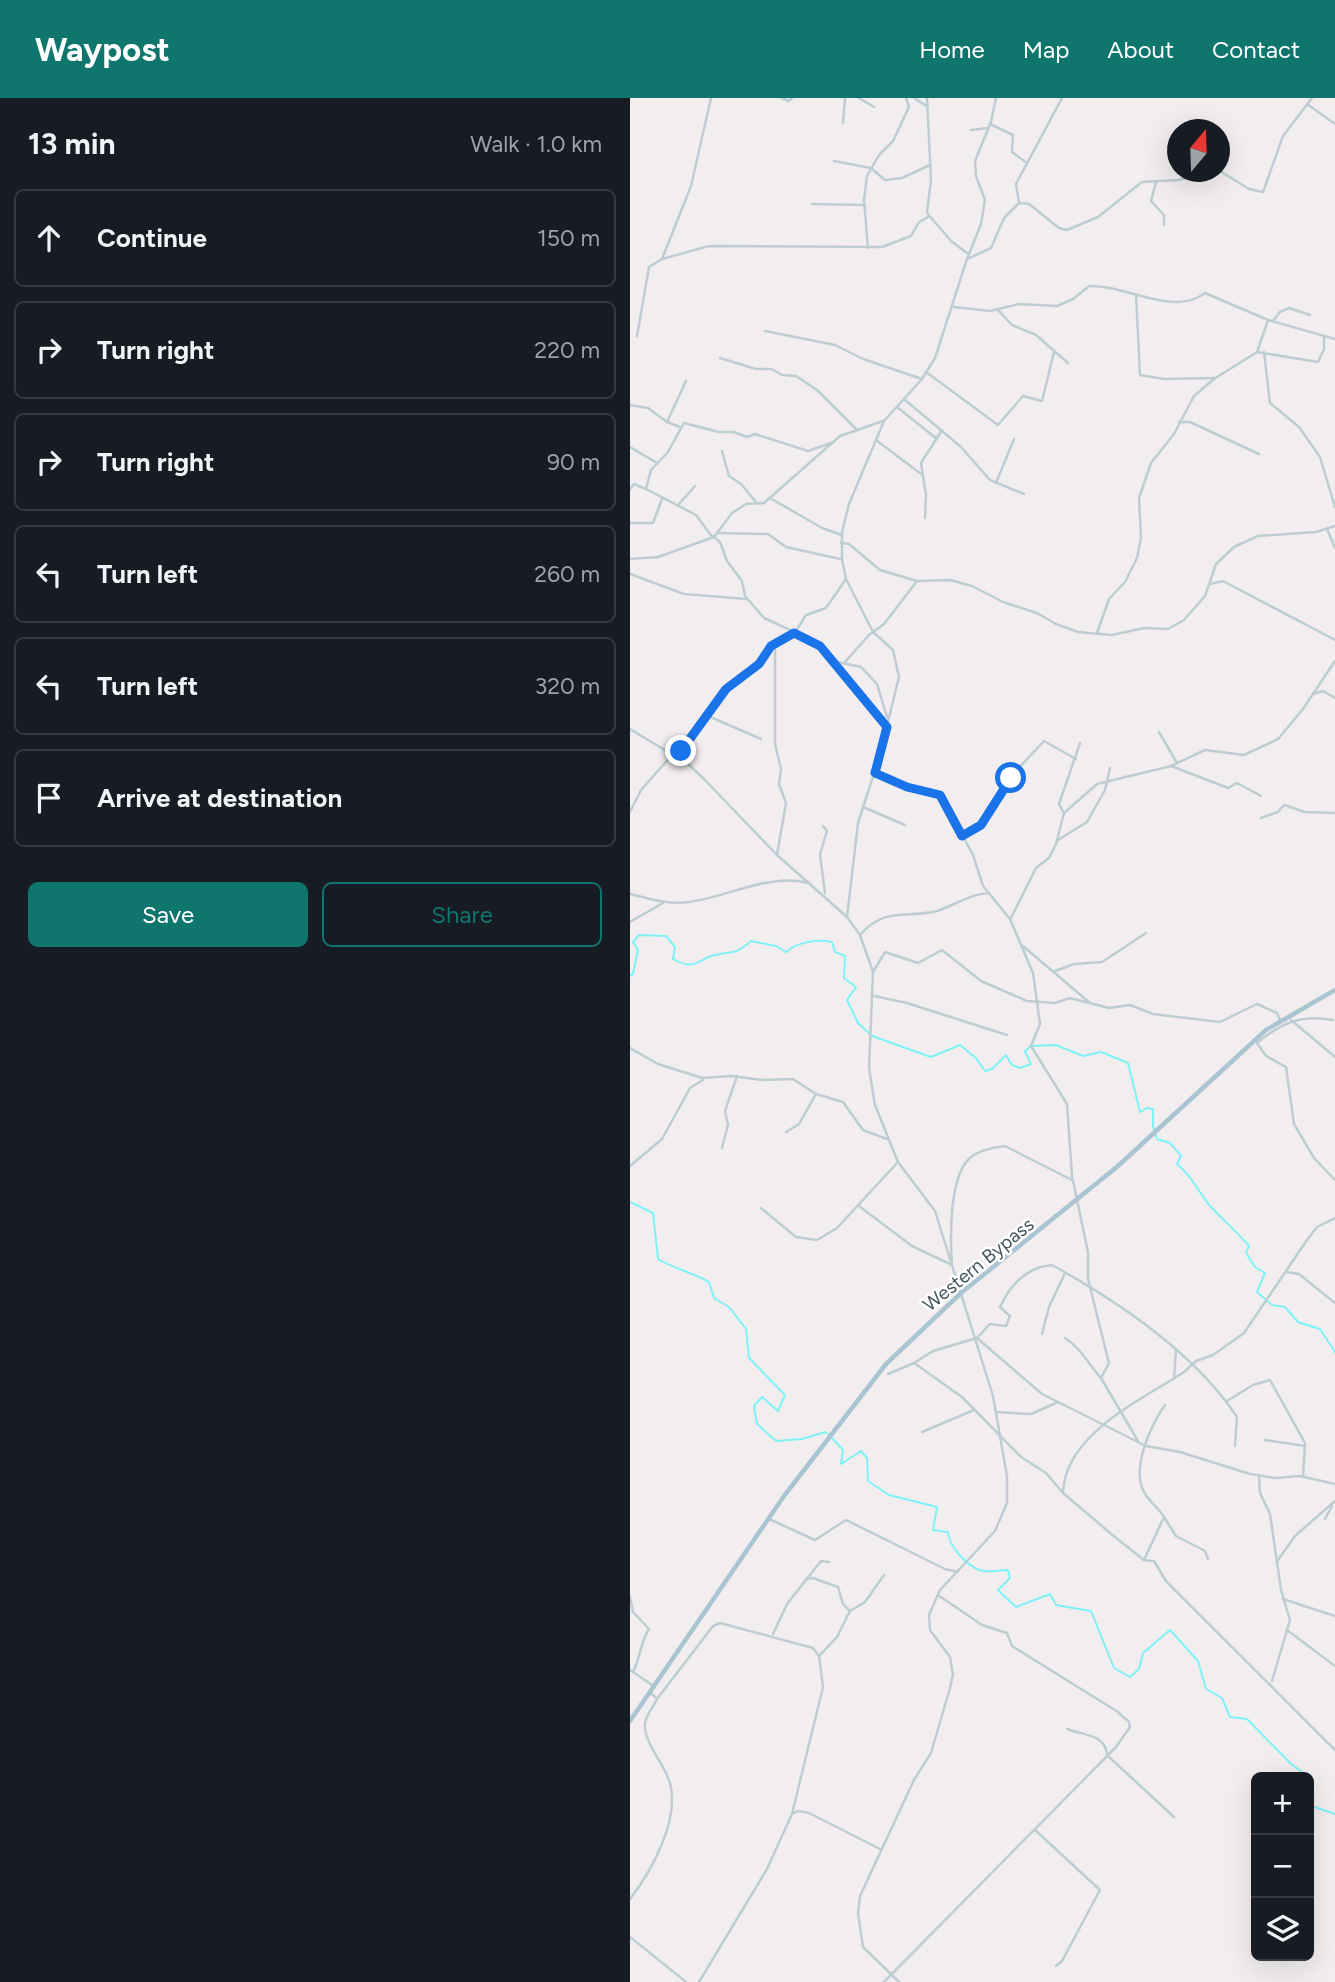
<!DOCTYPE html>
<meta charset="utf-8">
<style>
:root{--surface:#171b24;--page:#242831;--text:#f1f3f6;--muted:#9ea1a6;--line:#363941;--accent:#0f766e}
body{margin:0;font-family:Figtree,sans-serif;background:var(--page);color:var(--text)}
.controls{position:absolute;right:21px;bottom:21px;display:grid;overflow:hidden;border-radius:10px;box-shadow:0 7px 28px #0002}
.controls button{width:63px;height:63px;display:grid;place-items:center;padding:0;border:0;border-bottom:2px solid var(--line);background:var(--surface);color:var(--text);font:35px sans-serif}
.compass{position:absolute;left:537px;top:21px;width:63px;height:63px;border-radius:50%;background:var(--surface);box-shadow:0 7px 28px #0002;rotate:19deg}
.stop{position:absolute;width:21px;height:21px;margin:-16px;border:5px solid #1a73e8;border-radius:50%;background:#fff}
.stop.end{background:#1a73e8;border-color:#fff;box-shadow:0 2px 7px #0008}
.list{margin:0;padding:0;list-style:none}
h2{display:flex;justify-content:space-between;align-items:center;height:91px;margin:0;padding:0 28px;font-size:30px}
h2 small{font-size:23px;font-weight:400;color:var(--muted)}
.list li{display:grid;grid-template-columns:46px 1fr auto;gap:21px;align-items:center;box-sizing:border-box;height:98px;margin:0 14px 14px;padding:0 14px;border:2px solid var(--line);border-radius:10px}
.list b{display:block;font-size:26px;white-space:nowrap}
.list em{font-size:23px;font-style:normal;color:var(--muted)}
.actions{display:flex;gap:14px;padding:21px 28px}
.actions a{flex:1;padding:16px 0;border:2px solid var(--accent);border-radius:10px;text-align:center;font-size:24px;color:var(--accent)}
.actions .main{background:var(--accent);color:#fff}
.icon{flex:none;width:38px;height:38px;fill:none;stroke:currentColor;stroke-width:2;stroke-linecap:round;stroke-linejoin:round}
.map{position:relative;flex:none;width:705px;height:1884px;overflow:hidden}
header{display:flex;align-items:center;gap:42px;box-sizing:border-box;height:98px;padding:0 35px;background:var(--accent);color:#fff}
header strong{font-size:33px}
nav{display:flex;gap:38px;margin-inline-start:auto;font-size:24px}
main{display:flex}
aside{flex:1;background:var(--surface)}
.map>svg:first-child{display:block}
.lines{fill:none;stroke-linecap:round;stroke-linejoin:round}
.stream{stroke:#7ff2f6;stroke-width:2}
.minor{stroke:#bdcdd2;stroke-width:2.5}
.primary{stroke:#abc4d1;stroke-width:4.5}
.route{stroke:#1a73e8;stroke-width:9}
.labels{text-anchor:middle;stroke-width:5;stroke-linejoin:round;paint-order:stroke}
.street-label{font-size:19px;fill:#44565e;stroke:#fff}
</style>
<header>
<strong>Waypost</strong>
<nav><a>Home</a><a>Map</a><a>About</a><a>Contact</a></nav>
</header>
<main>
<aside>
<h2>13 min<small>Walk · 1.0 km</small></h2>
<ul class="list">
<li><svg class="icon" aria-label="ahead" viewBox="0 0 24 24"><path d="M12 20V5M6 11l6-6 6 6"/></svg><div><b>Continue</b></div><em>150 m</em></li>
<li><svg class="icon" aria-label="right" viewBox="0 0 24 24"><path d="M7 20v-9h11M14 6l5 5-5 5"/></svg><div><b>Turn right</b></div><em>220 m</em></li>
<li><svg class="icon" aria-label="right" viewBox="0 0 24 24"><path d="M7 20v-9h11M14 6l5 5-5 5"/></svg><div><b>Turn right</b></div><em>90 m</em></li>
<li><svg class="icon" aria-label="left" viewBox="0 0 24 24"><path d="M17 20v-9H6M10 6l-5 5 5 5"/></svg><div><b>Turn left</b></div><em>260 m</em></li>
<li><svg class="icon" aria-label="left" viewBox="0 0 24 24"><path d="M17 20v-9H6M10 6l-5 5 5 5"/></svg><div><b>Turn left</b></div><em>320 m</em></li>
<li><svg class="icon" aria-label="arrive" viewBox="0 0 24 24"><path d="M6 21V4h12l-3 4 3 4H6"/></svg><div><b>Arrive at destination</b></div></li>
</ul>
<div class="actions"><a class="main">Save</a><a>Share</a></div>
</aside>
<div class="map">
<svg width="705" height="1884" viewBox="0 0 705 1884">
<rect width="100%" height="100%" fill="#f2eeef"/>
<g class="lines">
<!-- stream -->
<g class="stream">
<path d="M0 878 3 876 8 852 3 844 9 837 36 838 45 849 43 861C66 874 67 861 85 857 104 853 105 857 121 843L146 848 156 854C167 844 188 841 202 844L205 854 215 858 214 880 226 889 217 902 228 925 242 938 301 959 330 947 346 960 355 973 362 971 376 957 382 967 390 970 401 966 395 953 401 948 426 947 453 958 471 954 498 965 510 1014 517 1010 523 1011V1028L527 1041 540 1045 551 1058 547 1066C564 1080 567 1093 581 1109 593 1122 607 1134 619 1148L616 1155 625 1169 635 1175 627 1194 642 1207 655 1209 668 1224 690 1231 705 1254"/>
<path d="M0 1104 23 1115 28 1161C44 1171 62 1174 79 1184L84 1200 99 1209 116 1231 119 1260 155 1297 148 1313 132 1299 124 1308 127 1326 146 1343 172 1341 195 1334 198 1336"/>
<path d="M202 1340 213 1352 211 1366 231 1353 237 1360 238 1383 259 1397 307 1409 303 1432 318 1434C319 1448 335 1466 349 1472 357 1475 369 1472 378 1472L380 1480 368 1492 386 1509 420 1496 426 1507 461 1513 484 1570 500 1579 509 1571 513 1555 540 1532 568 1563 576 1591 592 1600 600 1619 617 1621 660 1665 681 1681 679 1694"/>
<polyline points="679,1707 705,1716"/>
</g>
<!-- minor -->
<g class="minor">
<polyline points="152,0 159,3 162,0"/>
<polyline points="229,0 244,9"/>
<polyline points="284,0 298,9"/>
<polyline points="297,0 301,82 297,115 321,143 337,155"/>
<polyline points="677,6 705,26"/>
<polyline points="213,25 215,0"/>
<polyline points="360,26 383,37 382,54 397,65"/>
<polyline points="341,32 358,30"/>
<polyline points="204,63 241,70 255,82 272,80 300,67"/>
<polyline points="590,73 619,91 633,94 653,38 682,0"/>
<polyline points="526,84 521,103 534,117 534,127"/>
<polyline points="389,105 399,106 429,130 437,132 468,119 512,84 548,82 581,74"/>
<polyline points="389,105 386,86 432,0"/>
<polyline points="182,106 235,107"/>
<polyline points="238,150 234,102 237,78 249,57 263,43 279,9 276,0"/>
<polyline points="32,161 79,148 252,149 281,138 289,124 298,119"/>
<polyline points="337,161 351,126 355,102 346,78 345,63 361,24 366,0"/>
<polyline points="506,196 510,277 534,281 585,280"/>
<path d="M324 209 360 213 389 206 427 208 443 201 459 188C497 187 544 219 575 195L638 222 705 241"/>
<polyline points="368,212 382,227 406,237 438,265"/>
<polyline points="643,223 650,214 659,210 680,217"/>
<polyline points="135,233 205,247 233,261 292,281"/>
<polyline points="7,238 19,169 32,161 61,88 81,0"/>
<polyline points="627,254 638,222"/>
<polyline points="634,254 640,305 669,329 690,359 705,409"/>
<polyline points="90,260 126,271 142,271 152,277 166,278 187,292 226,331"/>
<polyline points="296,274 368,327 393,298 412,303 424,254"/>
<polyline points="274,301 331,349 360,382 394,396"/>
<polyline points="0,307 18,310 37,324 56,283"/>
<polyline points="267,309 307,341"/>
<polyline points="37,324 50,329"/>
<polyline points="549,324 560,324 629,356"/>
<polyline points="246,342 291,376"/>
<polyline points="204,344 178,353 125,336 117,339 104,334 89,334 54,325 38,354 21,372 16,391 66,417 80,436 90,444 97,463 112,483 115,498 134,520 180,541 203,563 231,569 247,586 257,619"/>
<polyline points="0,349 27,365"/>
<polyline points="92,353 99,378 111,386 126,404"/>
<polyline points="366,385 384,341"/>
<polyline points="0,391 4,386 16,391"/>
<polyline points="140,400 192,430 212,437"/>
<polyline points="49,406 65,388"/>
<polyline points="295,420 296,397 291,365 312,332"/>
<polyline points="0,425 23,425 32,401"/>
<polyline points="697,431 705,450"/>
<polyline points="87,435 138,436 156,449 210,461"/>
<polyline points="211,445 219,446 250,472 287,483"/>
<polyline points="0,461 28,459 84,439 102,415 116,406 134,405 210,338 253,323"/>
<polyline points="0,476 54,496 117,501"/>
<polyline points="580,486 593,483 705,542"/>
<polyline points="467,535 479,501 495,484 507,460 511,440 509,400 521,365 544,336 564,298 584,281 627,254 688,264 694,251 694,239"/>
<polyline points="145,545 145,646 151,671 149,686 156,705 147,757"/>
<polyline points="204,564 228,598 257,629"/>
<polyline points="215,564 239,537 254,526 287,483 320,482 342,488 373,504 407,515 426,526 448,534 482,537 514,530 538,531 554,522 575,498 586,466 604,449 628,438 686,434 705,428"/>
<polyline points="683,596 693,593 705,600"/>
<polyline points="78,618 131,641"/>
<polyline points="0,631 58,666 73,680 147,757 217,819 230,837 243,874 239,970 245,1007 268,1064 305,1113 363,1298 377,1378 377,1405 365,1433 310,1492 299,1517 300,1532 320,1559 323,1577 320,1590 301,1655 284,1682 230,1798 228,1815 233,1849 269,1884"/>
<polyline points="529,634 547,665"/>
<polyline points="46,660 96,591 129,566 141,548 166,533 176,517 196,510 216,481"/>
<polyline points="541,668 598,690 607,685 631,698"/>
<polyline points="245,675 313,700 343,757 353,788 380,821 403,875 410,926 401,948 437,1006 442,1078 458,1154 458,1181 479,1265 471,1280 508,1343"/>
<polyline points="233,709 275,727"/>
<polyline points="0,714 11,692 41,658"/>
<polyline points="434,715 429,706 450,645"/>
<polyline points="631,720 648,714 654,707 675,714 705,715"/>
<polyline points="193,728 197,733 190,756 195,795"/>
<polyline points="332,738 351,727 383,676 414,643 446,661"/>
<polyline points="428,742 457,724 475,692 480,670"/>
<path d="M0 796C20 801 39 807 59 804 98 799 138 775 178 785"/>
<polyline points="217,819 228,725 249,660 269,579 263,552 243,534 216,481 212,461 212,434 219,406 254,323 292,281 305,260 337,161 361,150 374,120 389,105"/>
<polyline points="381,820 406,770 419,760 426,746 434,715 467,686 541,668 575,652 614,657 648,641 673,611 705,563"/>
<polyline points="0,824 33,805"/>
<path d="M230 837C255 808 276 821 307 813 325 807 340 796 359 795"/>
<polyline points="393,848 460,905"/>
<polyline points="425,873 444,866 472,864 516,835"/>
<polyline points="243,874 255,854 288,865 312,852 351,883 397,903 425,905 440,900 479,910 500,907 523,916 590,924 627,906 647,915 650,922"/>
<polyline points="244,898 277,905 377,937"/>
<polyline points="661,922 705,959"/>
<path d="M703 922C671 916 651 925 627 945L636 958 656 969 664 1026 684 1060 705 1082"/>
<polyline points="0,950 28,966 72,980 101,978 132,982 163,981 186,996 213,1004 233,1032 257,1041"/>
<polyline points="156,1034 169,1026 186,996"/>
<polyline points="92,1050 98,1027 95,1013 107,978"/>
<polyline points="0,1068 32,1041 60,990 73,982"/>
<path d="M229 1108 282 1148 322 1167C320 1141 319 1080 339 1061 346 1053 364 1049 375 1048L442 1082"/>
<polyline points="131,1110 166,1139 187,1142 207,1130 268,1064"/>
<polyline points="657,1174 669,1176 705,1205"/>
<polyline points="412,1236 419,1209 435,1175"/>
<polyline points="347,1240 412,1296 516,1348 550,1354 620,1376 645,1380 670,1378 705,1386"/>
<path d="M435 1240C451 1250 458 1266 471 1280"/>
<polyline points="258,1276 284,1265"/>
<polyline points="544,1280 546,1252"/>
<polyline points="597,1303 623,1287 640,1282 675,1345 673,1379"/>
<polyline points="366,1314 401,1316 426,1305"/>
<polyline points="292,1334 344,1312"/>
<polyline points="635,1342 675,1348"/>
<path d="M605 1348 607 1319C564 1254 489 1204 422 1167 397 1169 380 1187 370 1209L380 1218 376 1228 360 1226 347 1240 303 1253 284 1265 332 1299 391 1359 416 1375 433 1395 486 1440 514 1462 524 1463 536 1483 705 1652"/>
<polyline points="629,1377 630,1395 640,1416 651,1492 660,1522 642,1583"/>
<path d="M433 1394C436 1335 512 1302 554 1274L566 1263 583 1257 614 1235 677 1142 687 1129 705 1120"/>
<polyline points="534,1419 546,1438 575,1453 578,1461"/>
<polyline points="139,1421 185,1442 216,1422 315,1471 328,1474"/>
<polyline points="695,1421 702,1408"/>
<path d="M514 1462 534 1419C528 1409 517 1402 513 1392 502 1368 521 1327 535 1307"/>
<polyline points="648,1462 665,1438 705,1403"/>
<polyline points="176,1481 183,1480 208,1489 213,1506 220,1513 235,1504 254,1477"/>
<path d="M0 1499 3 1514 19 1531C10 1545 11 1559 3 1574"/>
<polyline points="653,1501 705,1518"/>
<polyline points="657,1532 705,1568"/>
<polyline points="143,1536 157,1506 191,1463 199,1464"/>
<polyline points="189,1558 207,1539 220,1513"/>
<polyline points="0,1572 25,1589"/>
<polyline points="27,1601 83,1528 90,1525 183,1550 189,1558 193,1589 162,1716 137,1771 69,1884"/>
<path d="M437 1631C452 1637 476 1636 477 1657L544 1719"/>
<polyline points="162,1716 168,1713 179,1715 250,1751"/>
<polyline points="405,1732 470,1792 432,1863 426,1868"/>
<path d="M0 1801C21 1774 50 1722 40 1685 35 1667 13 1644 15 1625 16 1617 24 1608 27 1601L21 1595"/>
<polyline points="0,1839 56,1884"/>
<polyline points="254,1884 486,1649 500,1629 499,1624 488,1614 382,1548 377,1535 352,1527 308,1497"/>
</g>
<!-- primary -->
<polyline class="primary" points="0,1623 154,1398 256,1266 331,1195 488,1068 636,932 705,892"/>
</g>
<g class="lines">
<!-- route -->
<polyline class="route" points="51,653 96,591 129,566 141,548 164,535 190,548 257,629 245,675 277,689 310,697 332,738 351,727 381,680"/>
</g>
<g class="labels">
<!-- street labels -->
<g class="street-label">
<text transform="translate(348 1166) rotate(-39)" y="7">Western Bypass</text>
</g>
</g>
</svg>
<div class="controls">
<button>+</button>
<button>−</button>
<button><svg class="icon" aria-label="layers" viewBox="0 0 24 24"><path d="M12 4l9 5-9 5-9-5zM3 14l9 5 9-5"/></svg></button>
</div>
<svg class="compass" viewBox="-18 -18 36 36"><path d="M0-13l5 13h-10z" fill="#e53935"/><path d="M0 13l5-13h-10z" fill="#9ea1a6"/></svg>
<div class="stop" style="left:381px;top:680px"></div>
<div class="stop end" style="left:51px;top:653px"></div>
</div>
</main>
